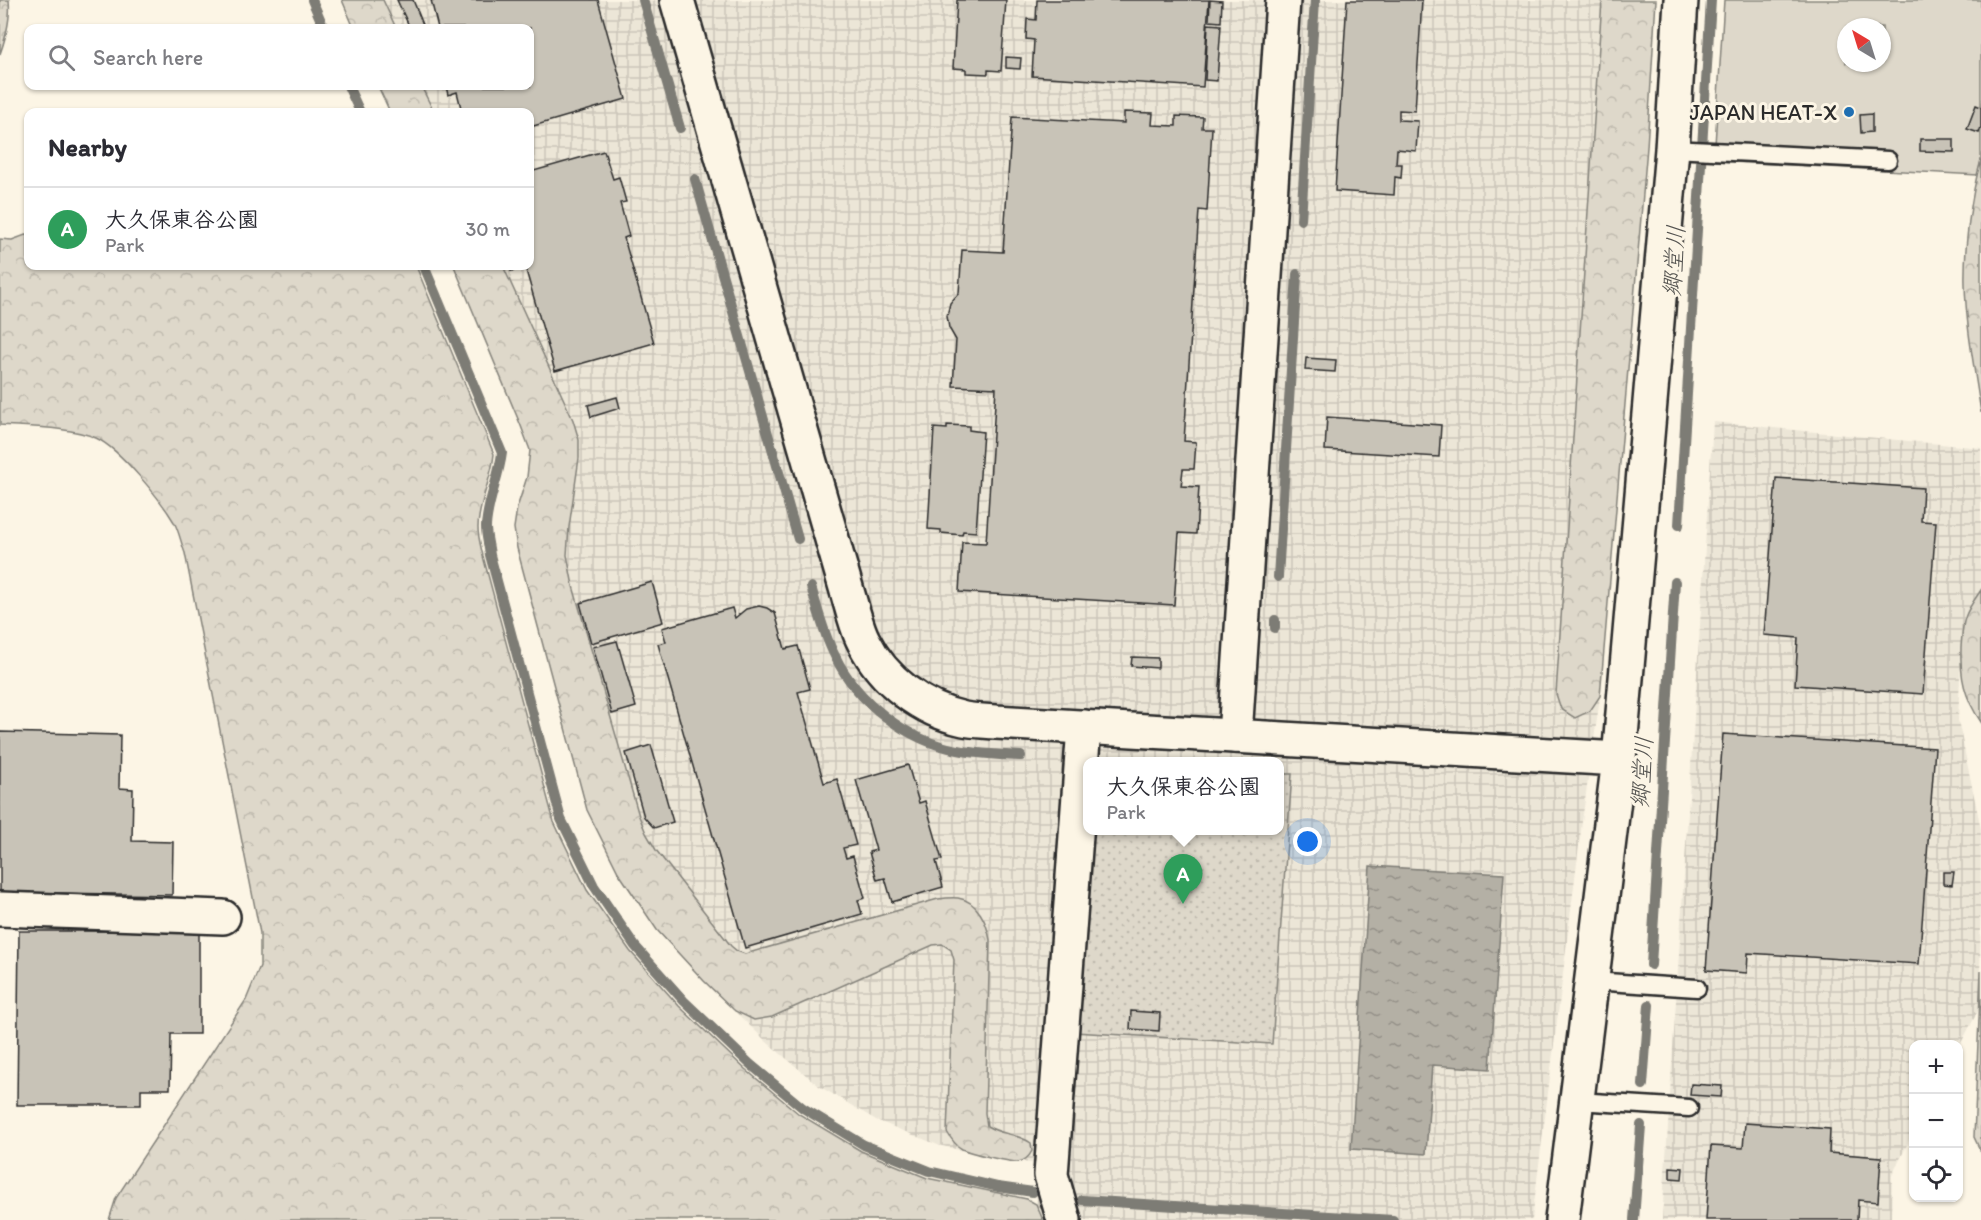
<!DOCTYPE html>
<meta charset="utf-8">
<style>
:root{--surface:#fff;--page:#f7f7f7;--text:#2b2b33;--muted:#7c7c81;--line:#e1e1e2;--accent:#7c3aed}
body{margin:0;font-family:Itim,"Klee One",sans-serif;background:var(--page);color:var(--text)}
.controls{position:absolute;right:18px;bottom:18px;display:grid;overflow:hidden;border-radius:12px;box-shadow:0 2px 4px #0004}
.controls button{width:54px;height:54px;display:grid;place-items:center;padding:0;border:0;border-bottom:2px solid var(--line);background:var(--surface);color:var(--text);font:30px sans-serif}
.compass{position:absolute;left:1837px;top:18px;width:54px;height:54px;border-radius:50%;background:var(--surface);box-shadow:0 2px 4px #0004;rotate:322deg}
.you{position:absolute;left:1308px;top:842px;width:21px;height:21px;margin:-15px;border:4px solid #fff;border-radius:50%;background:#1a73e8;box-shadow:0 0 0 9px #1a73e833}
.badge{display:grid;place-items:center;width:39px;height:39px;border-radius:50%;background:var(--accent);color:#fff;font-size:20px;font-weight:700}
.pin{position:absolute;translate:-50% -50px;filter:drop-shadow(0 2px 3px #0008)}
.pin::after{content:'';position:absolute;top:32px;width:21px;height:18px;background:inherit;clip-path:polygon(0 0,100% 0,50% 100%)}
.popup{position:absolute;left:1083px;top:757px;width:201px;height:78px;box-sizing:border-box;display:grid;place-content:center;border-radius:12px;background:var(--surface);filter:drop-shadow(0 2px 4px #0005);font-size:20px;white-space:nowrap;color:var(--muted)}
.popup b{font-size:22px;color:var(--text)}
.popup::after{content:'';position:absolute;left:50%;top:100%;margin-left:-12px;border:12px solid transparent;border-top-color:var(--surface)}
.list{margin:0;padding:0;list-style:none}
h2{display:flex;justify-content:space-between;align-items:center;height:78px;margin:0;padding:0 24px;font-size:26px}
h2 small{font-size:20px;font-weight:400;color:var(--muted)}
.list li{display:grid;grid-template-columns:39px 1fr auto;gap:18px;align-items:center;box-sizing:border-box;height:84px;padding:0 24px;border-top:2px solid var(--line)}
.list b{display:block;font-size:22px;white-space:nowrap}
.list p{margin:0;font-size:20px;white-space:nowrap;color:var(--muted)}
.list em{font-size:20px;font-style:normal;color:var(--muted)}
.icon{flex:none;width:33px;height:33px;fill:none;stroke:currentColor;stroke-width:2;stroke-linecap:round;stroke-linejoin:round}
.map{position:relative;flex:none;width:1981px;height:1220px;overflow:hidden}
.search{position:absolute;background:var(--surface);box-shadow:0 2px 4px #0004;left:24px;top:24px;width:510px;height:66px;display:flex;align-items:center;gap:15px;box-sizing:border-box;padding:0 21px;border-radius:12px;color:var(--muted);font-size:22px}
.panel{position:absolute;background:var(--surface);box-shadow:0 2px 4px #0004;left:24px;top:108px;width:510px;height:162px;border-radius:12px}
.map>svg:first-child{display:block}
.industrial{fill:url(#industrial-grid);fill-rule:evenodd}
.grass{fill:#ded8ca;stroke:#84827a;stroke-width:1.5;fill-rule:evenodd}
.forest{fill:url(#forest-crowns);stroke:#84827a;stroke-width:1.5}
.park{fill:url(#park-dots);stroke:#84827a;stroke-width:1.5}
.water{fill:url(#water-ripples);stroke:#7d7b74;stroke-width:1.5}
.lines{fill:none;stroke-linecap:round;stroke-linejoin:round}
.stream{stroke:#7d7b74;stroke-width:10}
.building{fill:#c8c3b7;stroke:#2b2b2b;stroke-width:1.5}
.service-casing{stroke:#2b2b2b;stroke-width:21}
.minor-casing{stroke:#2b2b2b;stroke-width:38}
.tertiary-casing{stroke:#2b2b2b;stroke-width:38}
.service{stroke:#fcf5e5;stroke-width:16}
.minor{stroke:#fcf5e5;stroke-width:33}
.tertiary{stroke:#fcf5e5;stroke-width:33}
.poi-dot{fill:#1f6fb2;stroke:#fcf5e5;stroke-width:2}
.labels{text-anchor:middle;stroke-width:6;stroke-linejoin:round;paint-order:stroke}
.poi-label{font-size:22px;fill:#2b2b2b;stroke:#fcf5e5;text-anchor:end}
.water-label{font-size:24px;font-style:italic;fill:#545350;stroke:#fcf5e5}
</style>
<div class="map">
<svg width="1981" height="1220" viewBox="0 0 1981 1220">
<defs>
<pattern id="industrial-grid" width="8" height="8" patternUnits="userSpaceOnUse" patternTransform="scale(1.5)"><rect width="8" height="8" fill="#ece6d7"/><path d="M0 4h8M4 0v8" fill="none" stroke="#cbc5b9"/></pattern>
<pattern id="forest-crowns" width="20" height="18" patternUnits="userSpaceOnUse" patternTransform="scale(1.5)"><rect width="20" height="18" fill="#ded8ca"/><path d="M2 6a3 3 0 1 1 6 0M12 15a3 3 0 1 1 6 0" fill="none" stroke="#bfbaae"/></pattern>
<pattern id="park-dots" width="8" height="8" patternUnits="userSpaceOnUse" patternTransform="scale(1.5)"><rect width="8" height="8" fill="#ded8ca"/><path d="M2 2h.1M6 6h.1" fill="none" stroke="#bfbaae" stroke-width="1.8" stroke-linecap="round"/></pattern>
<pattern id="water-ripples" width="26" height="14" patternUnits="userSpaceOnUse" patternTransform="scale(1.5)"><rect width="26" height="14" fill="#b4b0a5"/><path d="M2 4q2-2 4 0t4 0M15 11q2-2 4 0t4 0" fill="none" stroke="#938f87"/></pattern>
</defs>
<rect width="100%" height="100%" fill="#fcf5e5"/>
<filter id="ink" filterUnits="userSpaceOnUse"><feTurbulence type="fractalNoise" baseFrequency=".0167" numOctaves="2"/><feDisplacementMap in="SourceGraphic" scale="12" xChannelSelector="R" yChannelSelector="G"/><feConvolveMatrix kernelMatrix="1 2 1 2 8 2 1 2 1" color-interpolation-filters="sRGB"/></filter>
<g filter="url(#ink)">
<!-- industrial -->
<g class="industrial">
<path d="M342 0H1656L1647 147 1599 705 1583 814 1532 1220H1043L1036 1204 1042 1164 1002 1160 938 1145 876 1120 819 1086 768 1043 704 982 657 929 618 872 587 810 517 548 514 528 517 508 527 477 530 450 521 426 454 266H530V112H390L378 86H530V28H354ZM1087 762H1279V830H1087Z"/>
<polygon points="1713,422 1981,448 1981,590 1971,604 1965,619 1962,635 1958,720 1981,829 1980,1007 1959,1047 1958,1044 1914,1044 1913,1133 1892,1175 1891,1220 1662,1220"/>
</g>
<!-- grass -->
<path class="grass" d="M1724 0H1981V160L1978 175 1714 161ZM1846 27H1882V63H1846Z"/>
<!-- forest -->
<g class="forest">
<path d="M0 0H9C11 18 6 37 0 54Z"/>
<polygon points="342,0 383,0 396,28 354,28"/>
<polygon points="1602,0 1656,0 1647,147 1600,696 1590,711 1575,718 1561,709 1556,694"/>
<polygon points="378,86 421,86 434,112 390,112"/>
<path d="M1981 160V413C1975 371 1966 327 1965 284 1964 248 1971 195 1981 160Z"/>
<path d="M28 234V266H416L494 454C492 479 478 503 478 528 478 537 481 547 483 556L554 822 587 890 630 951 679 1006 745 1069 799 1114 861 1151 927 1178 1027 1199 1036 1204 1043 1220H109L116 1198 246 1000 260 966V933L185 553C181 543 179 531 174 522 161 500 120 449 96 438 72 427 27 427 0 425V239L12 240Z"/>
<path d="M454 266H503L573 420 579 440V458L569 527 567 555 573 586 639 816 646 833 656 850 731 946 737 951 745 954 938 899C945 898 952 897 958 898 978 901 987 923 990 940L985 1113 987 1126C1001 1135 1017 1133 1031 1143L1032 1151C1029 1157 1025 1161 1018 1162 1009 1162 970 1153 962 1149 955 1145 951 1139 947 1132L954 960 951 950 942 944 933 945 772 1017 754 1020 735 1011 704 981 657 930 618 872 587 810 517 548 514 528 517 508 527 477 530 450 521 426Z"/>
<path d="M1981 590V722C1964 697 1960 677 1961 647 1962 637 1962 627 1965 618 1968 608 1975 599 1981 590Z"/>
<polygon points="1981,971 1981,1152 1974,1137"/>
</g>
<!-- park -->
<polygon class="park" points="1279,774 1292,774 1272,1044 1074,1032 1088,831 1279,830"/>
<!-- water -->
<polygon class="water" points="1370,866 1504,874 1490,1069 1432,1065 1426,1154 1351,1149"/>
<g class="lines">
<!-- stream -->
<g class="stream">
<polyline points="312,0 324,28"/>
<polyline points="643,0 680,128"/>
<polyline points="348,86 360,112"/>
<polyline points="695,179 798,539"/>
<polyline points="1301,220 1315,0"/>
<path d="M424 266 502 453C499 478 487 502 486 527 486 536 489 546 490 555L561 819 594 886 635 946 684 1001 750 1064 803 1108 864 1145 929 1171 998 1187 1033 1192"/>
<polyline points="1679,525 1711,0"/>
<polyline points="1278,577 1297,274"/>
<path d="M811 587C818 610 824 635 835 656 857 702 907 741 958 750 978 754 1000 755 1021 756"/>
<polyline points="1275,628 1275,620"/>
<polyline points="1651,965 1675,582"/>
<polyline points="1643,1085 1649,1005"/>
<polyline points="1082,1200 1393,1220"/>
<polyline points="1634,1220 1641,1125"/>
</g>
</g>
<!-- building -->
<g class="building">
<polygon points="397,0 413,0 424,27 410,28"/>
<polygon points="431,0 598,0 626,99 530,127 530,112 462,112 457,92 448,95 446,86 530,86 530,28 438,28"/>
<polygon points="957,0 1006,0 1001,71 988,70 988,74 966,73 966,69 953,68"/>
<polygon points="1037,0 1209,0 1203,87 1032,76 1034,40 1026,39 1027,19 1036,20"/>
<polygon points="1210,0 1222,1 1221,22 1209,21"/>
<polygon points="1347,0 1422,0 1415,111 1399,110 1399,120 1418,121 1416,151 1397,149 1396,164 1402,164 1401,178 1395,177 1394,195 1335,191"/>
<polygon points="1208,24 1221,25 1217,81 1205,80"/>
<polygon points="1006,57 1021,58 1020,69 1006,68"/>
<polygon points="1976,105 1981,107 1981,127 1979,133 1967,129"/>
<polygon points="1124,112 1153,113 1152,125 1176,126 1176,116 1203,117 1202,128 1212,128 1207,211 1199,210 1184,441 1196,442 1194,469 1183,469 1181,486 1199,487 1196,534 1179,533 1174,605 959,592 962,542 986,543 996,388 953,386 956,340 949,328 947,316 950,303 959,293 962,250 1003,252 1012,117 1124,123"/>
<polygon points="1872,114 1872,132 1861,133 1860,115"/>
<polygon points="1920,139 1954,139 1954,152 1920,151"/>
<polygon points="604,151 613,179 619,177 626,202 620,203 629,236 624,238 654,343 555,371 525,267 511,271 509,266 530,266 530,172"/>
<polygon points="1306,358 1336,360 1335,372 1305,370"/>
<polygon points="617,397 620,408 591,417 588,405"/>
<polygon points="1327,417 1441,425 1439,457 1325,450"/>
<polygon points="947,425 969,426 969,430 983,432 976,532 963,531 962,535 941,533 941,530 928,529 934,428 947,429"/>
<polygon points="1776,478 1923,488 1921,521 1936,522 1923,694 1795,685 1798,638 1764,635"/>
<polygon points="652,582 663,622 591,643 580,603"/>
<polygon points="759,606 767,608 775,613 785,649 798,646 810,689 798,692 824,783 837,779 856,845 843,848 846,858 853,856 865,898 858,900 862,914 745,948 658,644 666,642 662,628 732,608 735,618 746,609"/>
<polygon points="617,641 636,707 612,714 593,647"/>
<polygon points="1132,657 1158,658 1158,668 1131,666"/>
<polygon points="0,732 120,735 119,788 133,789 132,841 173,842 172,895 0,892"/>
<polygon points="1723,734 1935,748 1919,964 1748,953 1747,973 1706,970"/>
<polygon points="651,745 673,822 654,828 644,817 626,753"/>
<polygon points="908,765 919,803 925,801 942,860 936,861 943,887 892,902 885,878 877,880 869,852 876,850 856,780"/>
<polygon points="1943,872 1954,872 1952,885 1943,884"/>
<polygon points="19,931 199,931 199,1034 171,1034 170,1089 141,1089 141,1105 17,1105"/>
<polygon points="1131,1011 1160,1013 1159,1031 1130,1029"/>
<polygon points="1691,1084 1722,1086 1721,1097 1690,1095"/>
<polygon points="1745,1123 1830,1129 1829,1153 1881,1157 1878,1202 1858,1200 1857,1220 1706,1220 1711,1146 1743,1148"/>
<polygon points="1670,1167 1683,1168 1682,1179 1670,1178"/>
</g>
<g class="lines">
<defs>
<g id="service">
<polyline points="1672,149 1888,160"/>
<polyline points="1592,981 1697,988"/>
<polyline points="1577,1101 1689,1108"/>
</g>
<g id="minor">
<polyline points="1619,759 1672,149 1681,0"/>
<polyline points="0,909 223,917"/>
<polyline points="1064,1220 1051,1175 1084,727"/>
</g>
<g id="tertiary">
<path d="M677 0 853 612C856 622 859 633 864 642 883 680 922 710 964 719 974 721 985 721 996 722L1619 759 1562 1220"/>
<polyline points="1235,736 1283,0"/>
</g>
</defs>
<!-- service casing -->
<use href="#service" class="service-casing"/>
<!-- minor casing -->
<use href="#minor" class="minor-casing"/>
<!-- tertiary casing -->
<use href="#tertiary" class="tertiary-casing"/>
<!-- service -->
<use href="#service" class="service"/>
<!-- minor -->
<use href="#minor" class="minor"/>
<!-- tertiary -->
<use href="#tertiary" class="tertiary"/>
</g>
</g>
<!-- markers -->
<circle class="poi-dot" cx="1849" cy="112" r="6"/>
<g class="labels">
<!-- poi labels -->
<g class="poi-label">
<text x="1837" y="120">JAPAN HEAT-X</text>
</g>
<!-- water labels -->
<g class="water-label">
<text transform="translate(1674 261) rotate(-86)" y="8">郷堂川</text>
<text transform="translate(1642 772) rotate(-86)" y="8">郷堂川</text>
</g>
</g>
</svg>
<div class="controls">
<button>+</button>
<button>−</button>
<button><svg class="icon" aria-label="locate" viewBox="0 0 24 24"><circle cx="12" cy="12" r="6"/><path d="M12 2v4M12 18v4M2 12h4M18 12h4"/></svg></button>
</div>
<svg class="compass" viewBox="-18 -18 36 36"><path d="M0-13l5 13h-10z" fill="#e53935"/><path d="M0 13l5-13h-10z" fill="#7c7c81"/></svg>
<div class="you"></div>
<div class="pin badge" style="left:1183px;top:904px;background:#2e9e5b">A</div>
<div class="popup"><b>大久保東谷公園</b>Park</div>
<div class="search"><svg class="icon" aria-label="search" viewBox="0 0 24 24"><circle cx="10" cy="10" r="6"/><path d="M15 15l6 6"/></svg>Search here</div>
<section class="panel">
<h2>Nearby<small></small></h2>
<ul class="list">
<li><span class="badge" style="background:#2e9e5b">A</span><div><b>大久保東谷公園</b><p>Park</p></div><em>30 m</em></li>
</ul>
</section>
</div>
